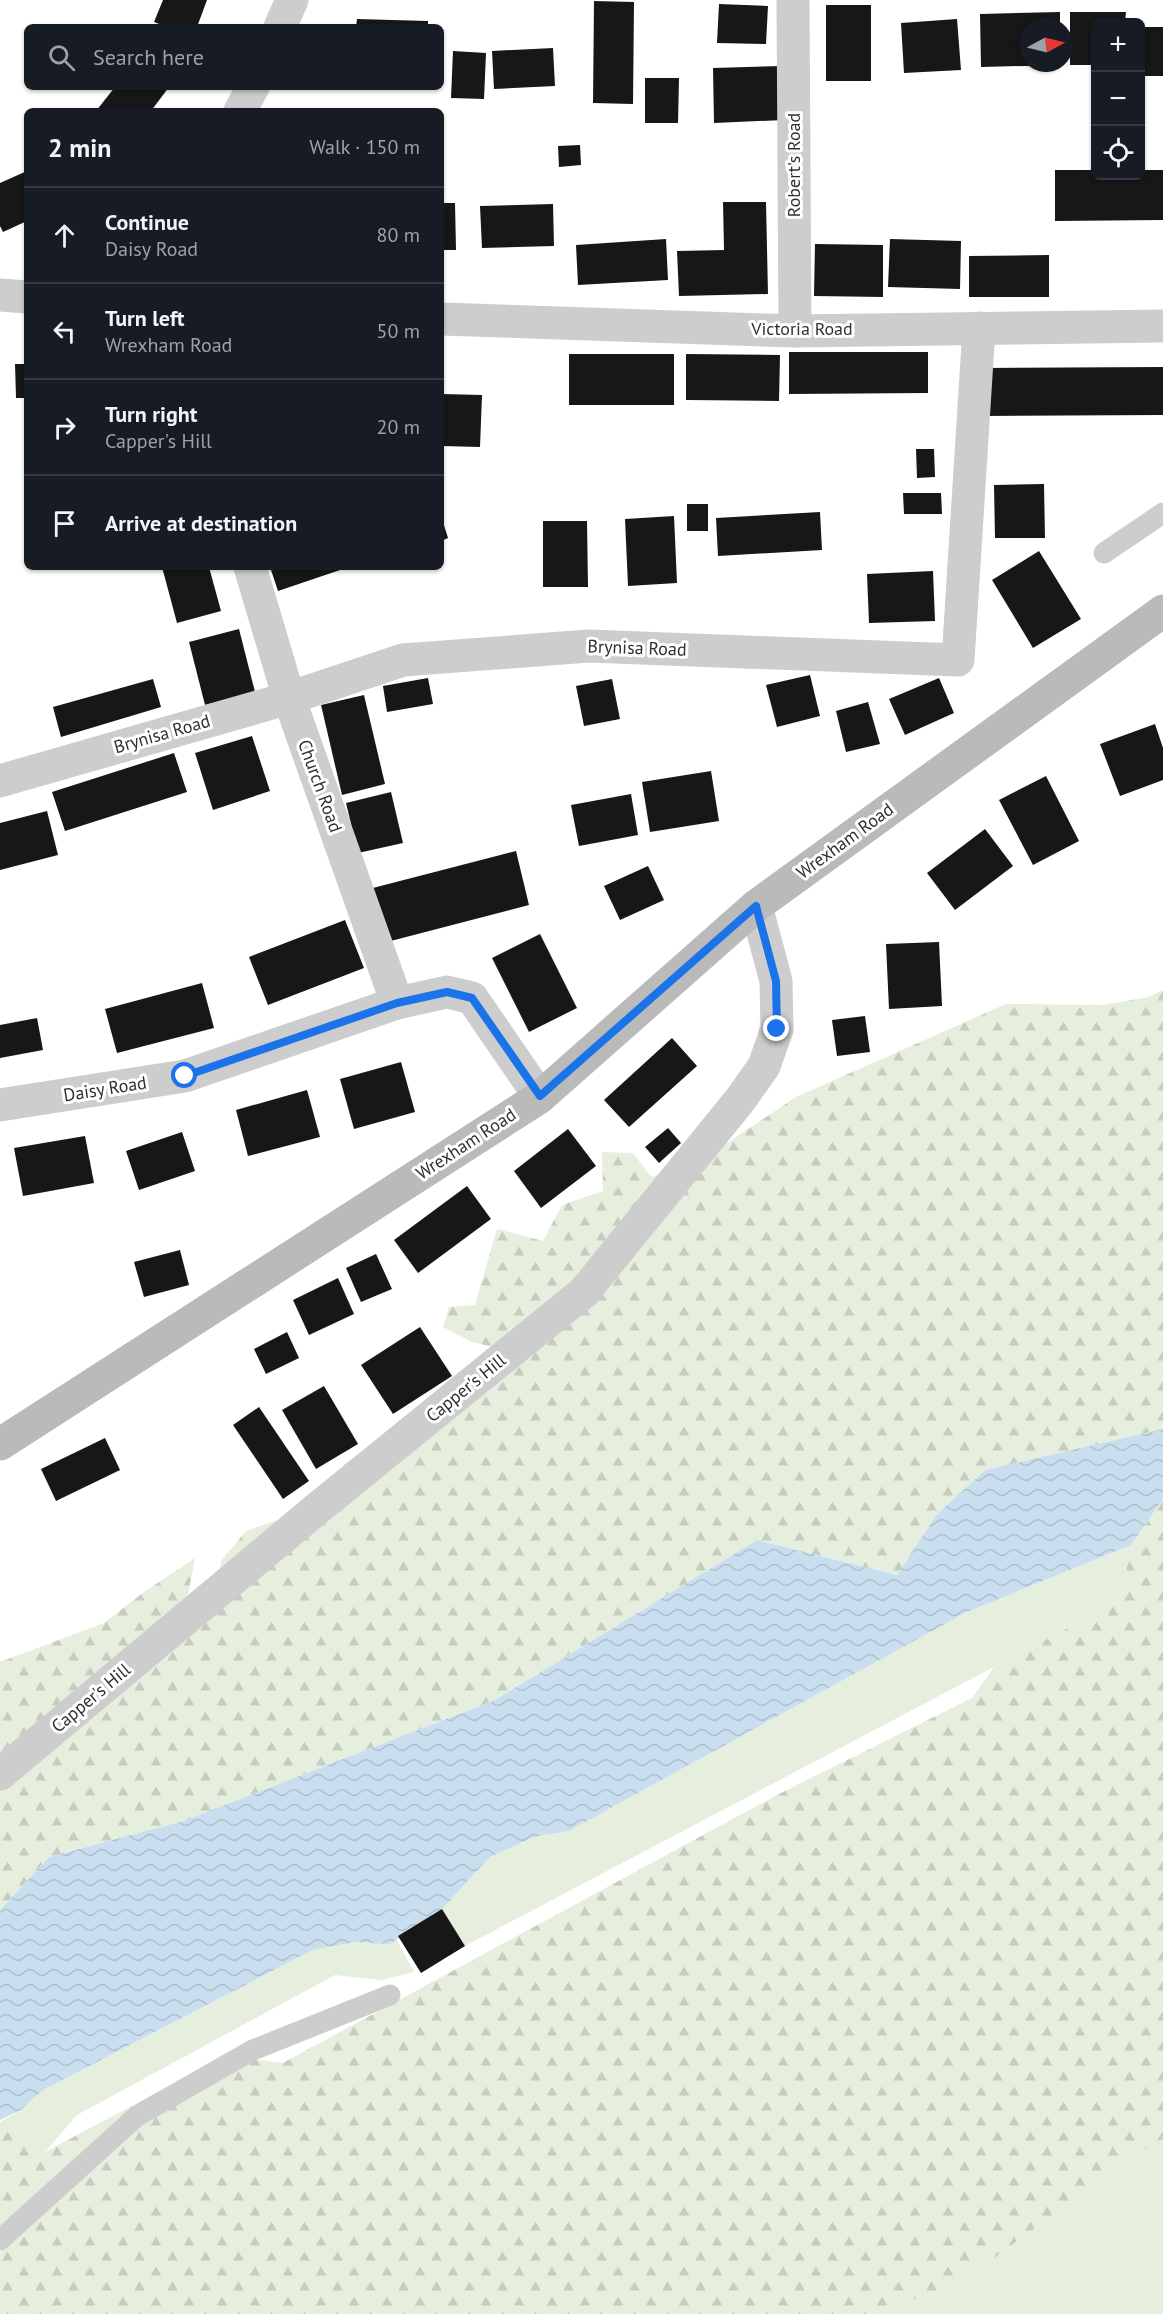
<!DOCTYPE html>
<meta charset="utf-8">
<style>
:root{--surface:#171b24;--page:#20242c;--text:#f1f3f6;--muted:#9ea1a6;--line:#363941}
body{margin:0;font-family:"PT Sans",sans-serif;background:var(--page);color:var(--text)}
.controls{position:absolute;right:18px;top:18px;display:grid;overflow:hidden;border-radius:9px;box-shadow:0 2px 4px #0004}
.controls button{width:54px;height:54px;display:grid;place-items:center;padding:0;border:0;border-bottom:2px solid var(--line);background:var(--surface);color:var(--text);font:30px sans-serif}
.compass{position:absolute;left:1019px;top:18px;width:54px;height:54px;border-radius:50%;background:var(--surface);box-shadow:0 2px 4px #0004;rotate:83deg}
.stop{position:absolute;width:18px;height:18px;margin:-14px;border:4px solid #1a73e8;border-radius:50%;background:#fff}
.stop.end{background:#1a73e8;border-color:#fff;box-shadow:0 2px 6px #0008}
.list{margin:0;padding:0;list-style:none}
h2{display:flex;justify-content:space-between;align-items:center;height:78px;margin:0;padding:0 24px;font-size:26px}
h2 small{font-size:20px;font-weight:400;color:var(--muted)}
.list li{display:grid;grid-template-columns:39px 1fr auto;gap:18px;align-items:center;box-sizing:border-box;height:96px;padding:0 24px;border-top:2px solid var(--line)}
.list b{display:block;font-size:22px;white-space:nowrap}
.list p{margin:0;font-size:20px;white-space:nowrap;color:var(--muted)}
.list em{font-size:20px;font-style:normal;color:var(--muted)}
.icon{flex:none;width:33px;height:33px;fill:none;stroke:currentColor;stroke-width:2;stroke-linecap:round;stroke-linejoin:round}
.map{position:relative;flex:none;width:1163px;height:2314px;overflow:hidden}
.search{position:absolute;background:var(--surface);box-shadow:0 2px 4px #0004;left:24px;top:24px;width:420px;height:66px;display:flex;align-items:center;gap:15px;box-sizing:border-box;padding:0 21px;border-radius:9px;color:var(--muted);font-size:22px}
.panel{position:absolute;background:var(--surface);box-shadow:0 2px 4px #0004;left:24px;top:108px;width:420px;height:462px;border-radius:9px}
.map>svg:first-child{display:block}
.grass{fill:#e6eede}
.forest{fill:url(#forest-firs)}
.water{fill:url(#water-waves)}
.building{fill:#171717}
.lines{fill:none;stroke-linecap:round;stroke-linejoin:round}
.service{stroke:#cdcdcd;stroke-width:21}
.minor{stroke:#cdcdcd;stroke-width:33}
.tertiary{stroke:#cdcdcd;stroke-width:33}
.secondary{stroke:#bababa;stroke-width:33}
.route{stroke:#1a73e8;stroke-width:8}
.labels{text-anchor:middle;stroke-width:6;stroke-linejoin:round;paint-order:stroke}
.street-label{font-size:18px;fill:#303030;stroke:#fff}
</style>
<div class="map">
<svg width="1163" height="2314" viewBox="0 0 1163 2314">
<defs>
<pattern id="forest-firs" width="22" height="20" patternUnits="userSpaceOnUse" patternTransform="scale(1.5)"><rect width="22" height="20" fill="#e6eede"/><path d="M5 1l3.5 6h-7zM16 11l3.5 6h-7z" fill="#c6ccbf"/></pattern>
<pattern id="water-waves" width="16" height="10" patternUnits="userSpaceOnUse" patternTransform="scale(1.5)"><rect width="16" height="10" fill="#c9dfef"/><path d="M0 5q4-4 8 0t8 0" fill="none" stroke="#adc0cd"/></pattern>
</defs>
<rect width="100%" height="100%" fill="#fff"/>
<!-- grass -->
<g class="grass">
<polygon points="1131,1545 1121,1600 465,1946 442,1909 490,1857 534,1837 569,1831 965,1613"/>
<polygon points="396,1939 414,1972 382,1980 335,1975 77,2115 45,2152 0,2122 21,2110 43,2090 313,1950 356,1942 390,1943"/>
<polygon points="1163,2139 1163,2314 867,2314 956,2286 1132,2157"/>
</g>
<!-- forest -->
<g class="forest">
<polygon points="1163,990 1163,1429 985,1470 937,1514 897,1575 757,1540 495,1700 183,1821 49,1857 0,1910 0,1662 104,1623 144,1592 195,1558 188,1595 205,1609 216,1606 221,1561 246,1531 280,1519 347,1506 344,1464 500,1379 524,1354 472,1342 443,1327 449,1307 475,1305 497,1229 543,1241 562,1205 603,1191 602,1152 633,1153 651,1177 697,1163 796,1097 1006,1004 1103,1005 1149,997"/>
<polygon points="1163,1499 1163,2139 1132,2157 956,2286 867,2314 0,2314 0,2252 10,2243 0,2243 0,2122 45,2152 226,2056 283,2063 777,1795 972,1698 994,1667 1121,1600 1131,1545"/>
</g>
<!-- water -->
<polygon class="water" points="1163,1429 1163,1499 1131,1545 965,1613 569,1831 534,1837 490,1857 442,1909 390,1944 356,1942 313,1950 43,2090 21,2110 0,2120 0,1910 49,1857 183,1821 495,1700 757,1540 897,1575 937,1514 985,1470"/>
<!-- building -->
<g class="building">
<polygon points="163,0 207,0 197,27 167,27 154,22"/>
<polygon points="594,1 634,2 633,104 593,103"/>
<polygon points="719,4 768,6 766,44 717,43"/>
<rect x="826" y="5" width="45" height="76"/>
<polygon points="1060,12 1060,27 1028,27 1028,63 1061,63 1061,65 981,67 980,14"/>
<polygon points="1070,12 1126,12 1125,22 1096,22 1096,65 1070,65"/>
<polygon points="357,19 428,21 428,27 356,27"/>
<polygon points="957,19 961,70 904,73 901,23"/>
<polygon points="1143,27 1163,27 1163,76 1142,76"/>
<polygon points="553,48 555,86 494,89 492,51"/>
<polygon points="453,51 486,53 484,99 451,98"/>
<polygon points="782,66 784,120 714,123 713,68"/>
<polygon points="645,78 679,78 678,123 645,123"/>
<polygon points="115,87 169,87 151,111 96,111"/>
<polygon points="580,145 581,165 559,167 558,146"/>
<polygon points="1055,170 1096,170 1096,176 1140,176 1140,170 1163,170 1163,220 1055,221"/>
<polygon points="27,171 27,221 3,232 0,226 0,183"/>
<polygon points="723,202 766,202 768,294 679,296 677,251 724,250"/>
<polygon points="441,203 455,203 456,250 441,250"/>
<polygon points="553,204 554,246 482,248 480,206"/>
<polygon points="666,239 668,280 578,285 576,245"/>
<polygon points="890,239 961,241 960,289 888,287"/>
<polygon points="815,244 883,245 883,297 814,296"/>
<polygon points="1049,255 1049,297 969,297 969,256"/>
<polygon points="789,352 928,352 928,393 789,394"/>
<rect x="569" y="354" width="105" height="51"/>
<polygon points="686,354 780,355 779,401 686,400"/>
<polygon points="15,364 27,364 27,398 16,398"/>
<polygon points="1163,367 1163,415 984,416 984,368"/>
<polygon points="442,394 482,395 480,447 441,446"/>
<polygon points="916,449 934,449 935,477 917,478"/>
<polygon points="1044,484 1045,538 995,538 994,485"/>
<polygon points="903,493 941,493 942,514 904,514"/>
<rect x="687" y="504" width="21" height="27"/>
<polygon points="820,512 822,550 718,556 716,518"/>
<polygon points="441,516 448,538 441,541"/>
<polygon points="674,516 677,583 628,586 625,519"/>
<polygon points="543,521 587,521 588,587 543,587"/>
<polygon points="1039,551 1081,619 1033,648 992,580"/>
<polygon points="162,567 209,567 221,611 177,623"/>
<polygon points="270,567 343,567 343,569 278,591"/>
<polygon points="933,571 935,621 869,623 867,574"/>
<polygon points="239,629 255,692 205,705 189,642"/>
<polygon points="810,675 820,716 777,727 766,685"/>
<polygon points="428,678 433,704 387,712 383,686"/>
<polygon points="939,678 954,713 905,735 889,699"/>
<polygon points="153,679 161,707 61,737 53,707"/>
<polygon points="612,679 620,719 584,726 576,686"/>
<polygon points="364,695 385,784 342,795 321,705"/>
<polygon points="868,702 880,744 846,752 836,711"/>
<polygon points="1155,724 1163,748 1163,780 1120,796 1100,744"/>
<polygon points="252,736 270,791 213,810 195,753"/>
<polygon points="174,753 187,792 65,831 52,792"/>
<polygon points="711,771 719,821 650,832 642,782"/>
<polygon points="1046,776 1079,841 1033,865 999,800"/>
<polygon points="391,792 403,843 358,853 346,803"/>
<polygon points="631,794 638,835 579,846 571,805"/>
<polygon points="47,811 58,855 0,870 0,823"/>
<polygon points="985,829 1013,866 955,910 927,873"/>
<polygon points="516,851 529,905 383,943 369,889"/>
<polygon points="648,866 664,900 620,920 604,886"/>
<polygon points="345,920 364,968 268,1005 249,957"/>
<polygon points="540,934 577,1008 529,1032 492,958"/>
<polygon points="939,942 942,1006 889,1009 886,944"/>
<polygon points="202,983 214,1028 117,1053 105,1009"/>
<polygon points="865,1016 870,1052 837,1056 832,1020"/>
<polygon points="37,1018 43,1050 0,1058 0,1025"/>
<polygon points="672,1038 697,1066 629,1127 604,1100"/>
<polygon points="401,1062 415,1112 354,1129 340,1079"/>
<polygon points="307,1090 320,1137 248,1156 236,1110"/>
<polygon points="668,1128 681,1143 659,1163 645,1147"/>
<polygon points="568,1129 596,1166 541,1208 514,1171"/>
<polygon points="182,1132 195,1171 139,1190 126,1151"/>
<polygon points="85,1136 94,1183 23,1196 14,1148"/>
<polygon points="467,1186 491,1219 418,1273 394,1240"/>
<polygon points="180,1250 189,1285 144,1297 134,1262"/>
<polygon points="376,1254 392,1289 361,1302 346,1268"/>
<polygon points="338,1278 354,1314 309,1335 293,1300"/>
<polygon points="420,1327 452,1376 393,1414 361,1365"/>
<polygon points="287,1332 299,1358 266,1374 254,1349"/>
<polygon points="324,1386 358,1444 316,1469 282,1410"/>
<polygon points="259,1407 309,1481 283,1499 233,1425"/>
<polygon points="105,1438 120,1470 56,1501 41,1469"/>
<polygon points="442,1909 465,1946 421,1973 398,1936"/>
</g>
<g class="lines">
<!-- service -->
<g class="service">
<polyline points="1104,553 1163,513"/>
<polyline points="0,2240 137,2116 253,2050 390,1995"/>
</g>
<!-- minor -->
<g class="minor">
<polyline points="793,0 795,331"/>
<polyline points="280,27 292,0"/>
<polyline points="240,111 253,87"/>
<polyline points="250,567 289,698 397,1003"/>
<polyline points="0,781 289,698 403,660 589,646 958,660 979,328"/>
<polyline points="0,1105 185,1076 397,1003 447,992 472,998 540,1097"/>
<polyline points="0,1774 313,1512 584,1292 740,1100 764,1066 777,1029 776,981 756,906"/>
</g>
<!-- tertiary -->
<g class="tertiary">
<polyline points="0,295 27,297"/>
<polyline points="441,319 795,331 1163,326"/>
</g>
<!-- secondary -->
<polyline class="secondary" points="0,1444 540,1097 756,906 1163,611"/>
</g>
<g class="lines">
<!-- route -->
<polyline class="route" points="185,1076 397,1003 447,992 472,998 540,1096 756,906 776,981 777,1029"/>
</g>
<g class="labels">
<!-- street labels -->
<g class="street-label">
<text transform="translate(794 165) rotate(-90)" y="6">Robert's Road</text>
<text x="802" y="335">Victoria Road</text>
<text transform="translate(637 648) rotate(2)" y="6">Brynisa Road</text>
<text transform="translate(162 734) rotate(-16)" y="6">Brynisa Road</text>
<text transform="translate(320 786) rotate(70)" y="6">Church Road</text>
<text transform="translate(845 841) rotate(-36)" y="6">Wrexham Road</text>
<text transform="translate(105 1089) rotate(-9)" y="6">Daisy Road</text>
<text transform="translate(466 1144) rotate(-33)" y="6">Wrexham Road</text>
<text transform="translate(466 1388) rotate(-39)" y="6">Capper's Hill</text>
<text transform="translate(91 1698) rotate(-40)" y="6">Capper's Hill</text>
</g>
</g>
</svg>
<div class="controls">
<button>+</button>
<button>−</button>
<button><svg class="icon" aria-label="locate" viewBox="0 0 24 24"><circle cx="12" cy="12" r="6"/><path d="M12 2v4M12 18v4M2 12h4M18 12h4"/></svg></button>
</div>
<svg class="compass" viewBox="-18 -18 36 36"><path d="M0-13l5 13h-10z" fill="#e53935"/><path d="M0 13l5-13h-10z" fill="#9ea1a6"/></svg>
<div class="stop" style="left:185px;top:1076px"></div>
<div class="stop end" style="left:777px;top:1029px"></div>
<div class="search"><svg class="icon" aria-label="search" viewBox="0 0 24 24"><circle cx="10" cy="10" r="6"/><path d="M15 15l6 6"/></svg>Search here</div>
<section class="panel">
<h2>2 min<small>Walk · 150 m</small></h2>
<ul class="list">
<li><svg class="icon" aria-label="ahead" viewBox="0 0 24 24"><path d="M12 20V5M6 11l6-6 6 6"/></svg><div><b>Continue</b><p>Daisy Road</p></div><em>80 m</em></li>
<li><svg class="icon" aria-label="left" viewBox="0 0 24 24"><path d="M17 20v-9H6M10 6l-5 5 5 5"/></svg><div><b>Turn left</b><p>Wrexham Road</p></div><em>50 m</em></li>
<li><svg class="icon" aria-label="right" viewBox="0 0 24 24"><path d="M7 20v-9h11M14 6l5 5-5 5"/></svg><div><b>Turn right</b><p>Capper's Hill</p></div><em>20 m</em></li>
<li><svg class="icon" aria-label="arrive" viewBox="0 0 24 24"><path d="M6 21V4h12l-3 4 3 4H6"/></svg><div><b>Arrive at destination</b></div></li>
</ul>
</section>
</div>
